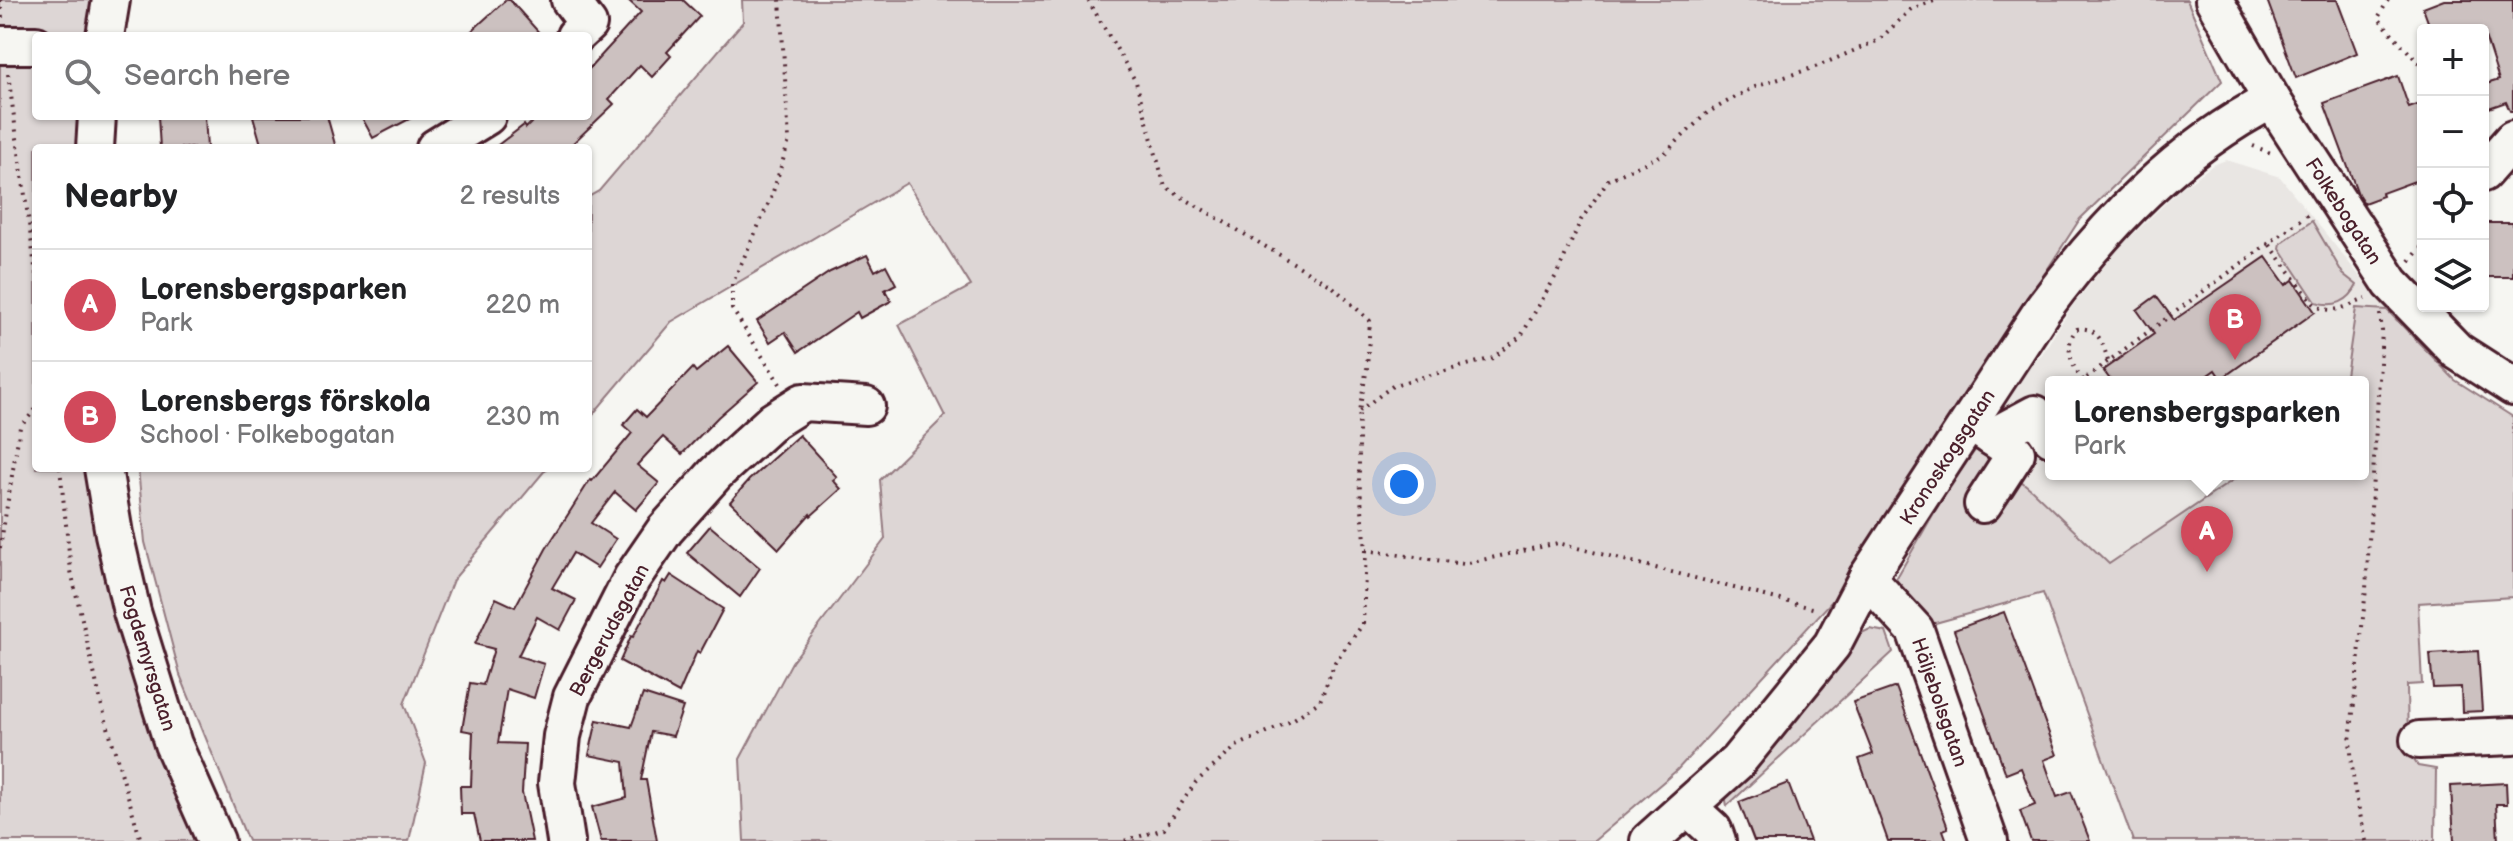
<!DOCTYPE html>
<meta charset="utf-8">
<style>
:root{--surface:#fff;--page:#f2f2f2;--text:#202124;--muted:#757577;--line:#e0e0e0;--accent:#d1495b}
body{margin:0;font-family:"Balsamiq Sans",sans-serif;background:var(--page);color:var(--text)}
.controls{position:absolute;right:24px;top:24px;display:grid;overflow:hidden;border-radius:8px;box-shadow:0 2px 6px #0004}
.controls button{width:72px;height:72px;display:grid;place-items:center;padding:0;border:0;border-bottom:2px solid var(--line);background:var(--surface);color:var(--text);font:40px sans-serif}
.you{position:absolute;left:1404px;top:484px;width:28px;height:28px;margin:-20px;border:6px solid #fff;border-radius:50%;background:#1a73e8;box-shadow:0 0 0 12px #1a73e833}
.badge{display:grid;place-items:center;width:52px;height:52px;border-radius:50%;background:var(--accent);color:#fff;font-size:26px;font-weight:700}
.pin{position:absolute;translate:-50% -66px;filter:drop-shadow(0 2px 4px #0008)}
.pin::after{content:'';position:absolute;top:42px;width:28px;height:24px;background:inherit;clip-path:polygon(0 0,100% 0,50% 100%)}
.popup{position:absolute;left:2045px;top:376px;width:324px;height:104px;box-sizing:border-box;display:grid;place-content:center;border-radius:8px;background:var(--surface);filter:drop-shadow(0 2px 6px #0005);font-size:26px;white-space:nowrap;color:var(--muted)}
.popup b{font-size:30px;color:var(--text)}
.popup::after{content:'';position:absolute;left:50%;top:100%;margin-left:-16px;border:16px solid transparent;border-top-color:var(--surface)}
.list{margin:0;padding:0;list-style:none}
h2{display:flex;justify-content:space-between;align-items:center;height:104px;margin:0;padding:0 32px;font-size:34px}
h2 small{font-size:26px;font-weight:400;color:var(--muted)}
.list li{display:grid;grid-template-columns:52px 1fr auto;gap:24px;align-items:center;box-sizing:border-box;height:112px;padding:0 32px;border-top:2px solid var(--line)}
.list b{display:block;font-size:30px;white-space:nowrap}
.list p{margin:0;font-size:26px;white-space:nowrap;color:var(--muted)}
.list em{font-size:26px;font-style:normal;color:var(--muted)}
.icon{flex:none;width:44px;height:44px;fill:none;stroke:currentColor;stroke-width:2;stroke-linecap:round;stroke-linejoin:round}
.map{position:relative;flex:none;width:2513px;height:841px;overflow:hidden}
.search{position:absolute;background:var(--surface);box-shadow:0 2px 6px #0004;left:32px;top:32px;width:560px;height:88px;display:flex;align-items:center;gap:20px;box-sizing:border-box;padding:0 28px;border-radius:8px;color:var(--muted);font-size:30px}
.panel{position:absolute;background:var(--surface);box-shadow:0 2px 6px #0004;left:32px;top:144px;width:560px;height:328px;border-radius:8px}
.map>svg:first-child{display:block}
.built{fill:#e9e6e3}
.green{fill:#ddd6d5;stroke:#947a80;stroke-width:2}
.building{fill:#ccc1c0;stroke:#4a1f2b;stroke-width:2}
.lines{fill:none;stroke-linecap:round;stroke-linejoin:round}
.minor-casing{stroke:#4a1f2b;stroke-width:42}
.path{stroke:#4a1f2b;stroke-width:4;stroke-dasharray:2 6;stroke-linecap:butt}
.minor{stroke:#f6f6f2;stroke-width:36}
.labels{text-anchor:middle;stroke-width:6;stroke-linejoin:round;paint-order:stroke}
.street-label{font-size:20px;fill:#4a1f2b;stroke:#f6f6f2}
</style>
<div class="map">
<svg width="2513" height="841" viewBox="0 0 2513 841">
<rect width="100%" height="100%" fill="#f6f6f2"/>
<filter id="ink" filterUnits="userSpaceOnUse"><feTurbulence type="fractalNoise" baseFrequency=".0125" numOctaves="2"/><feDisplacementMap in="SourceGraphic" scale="16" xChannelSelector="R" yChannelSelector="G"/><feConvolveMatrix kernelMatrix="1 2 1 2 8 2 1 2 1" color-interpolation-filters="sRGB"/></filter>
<g filter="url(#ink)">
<!-- built -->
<polygon class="built" points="2226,160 2280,177 2387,310 2455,380 2051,382 2051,474 2242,474 2109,565 2032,490 1978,446 2030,365 2042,354 2071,308 2119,248 2180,189 2213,165"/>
<!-- green -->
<g class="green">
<polygon points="0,0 90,0 88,36 36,36 36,116 84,116 82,148 36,148 36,468 86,468 124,639 194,841 0,841"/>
<polygon points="742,0 2187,0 2222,81 2080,219 1834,599 1677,770 1594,841 744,841 740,759 792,662 885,539 880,480 945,416 899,325 971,286 907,183 671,322 588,420 588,197 599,191 743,22"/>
<path d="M2312 221 2343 274 2357 285C2349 302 2334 308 2316 302L2280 248 2281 243Z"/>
<polygon points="2356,308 2387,310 2455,380 2513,417 2513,597 2418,603 2422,684 2407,685 2408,751 2418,766 2436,769 2435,841 2133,841 2043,593 1928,625 1896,579 1946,492 1978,446 2032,490 2109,564 2242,474 2363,474 2363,382 2345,382"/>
<polygon points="138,468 547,468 453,580 404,704 426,763 409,841 248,841 180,675 145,542"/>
<polygon points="1870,629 1886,632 1893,652 1727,806 1725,795 1847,640"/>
</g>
<!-- building -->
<g class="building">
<polygon points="506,0 510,0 542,36 466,36"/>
<polygon points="628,0 683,0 700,16 667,52 671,56 652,77 640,65 609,99 614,104 568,148 494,148 524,125 526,128 538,116 588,116 588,70 641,12"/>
<polygon points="2267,0 2337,0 2357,53 2296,78"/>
<polygon points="2444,0 2513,0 2513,111 2510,111 2506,102 2483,110 2483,85 2499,80 2483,30 2431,30 2423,8"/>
<polygon points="2398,76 2409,108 2423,103 2423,178 2382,193 2383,196 2364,203 2358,194 2324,103"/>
<polygon points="158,116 205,116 207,148 160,148"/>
<polygon points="253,116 327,116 336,148 262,148"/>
<polygon points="361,116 415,116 373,138"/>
<rect x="2483" y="223" width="30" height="54"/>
<polygon points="867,255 875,271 886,265 896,284 885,290 891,301 860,318 857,312 798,352 785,332 770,342 757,321 830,272"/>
<polygon points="2266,257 2286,285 2293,280 2315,312 2221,379 2215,370 2198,382 2112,382 2103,370 2154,334 2137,310 2156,296 2174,320"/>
<polygon points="728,346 758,382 718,417 682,454 663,437 637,465 659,483 636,510 615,492 591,523 616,539 597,568 573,553 552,588 576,600 560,630 537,617 518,656 544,664 534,698 507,689 498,743 525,744 522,793 532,841 480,841 474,814 461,814 460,786 471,786 473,732 462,730 470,683 483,685 494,649 475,644 496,598 515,607 546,549 590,480 592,481 632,433 623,425 637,409 646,417 693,368 696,372"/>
<polygon points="799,435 837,477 833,480 841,489 811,516 810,514 779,549 730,502 749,480"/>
<polygon points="710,526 760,568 740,597 687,553"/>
<polygon points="671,575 723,609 700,653 697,651 679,693 620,661 631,636 633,637 663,581 666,583"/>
<polygon points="2004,612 2057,755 2044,760 2057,797 2071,792 2090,841 2031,841 2020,811 2035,805 2021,768 2006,774 1954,630"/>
<polygon points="2478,651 2482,711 2462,712 2461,687 2433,688 2430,654"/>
<polygon points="1896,687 1948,828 1943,830 1947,841 1888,841 1859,759 1873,754 1853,702"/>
<polygon points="643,694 683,707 673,736 651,732 641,780 646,780 657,841 601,841 592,807 627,798 624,762 589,755 597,720 631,727"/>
<polygon points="1788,783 1810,841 1754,841 1739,802"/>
<polygon points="2506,783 2507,804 2496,804 2498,841 2454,841 2451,786"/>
</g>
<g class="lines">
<defs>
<g id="minor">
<polyline points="570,0 588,24 575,36"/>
<polyline points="2214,0 2272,100 2391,283 2457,351 2513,387"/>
<polyline points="105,36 111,0"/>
<polyline points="0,45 36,45"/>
<polyline points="95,148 97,116"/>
<polyline points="435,148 487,116"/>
<polyline points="2483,173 2513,139"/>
<polyline points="1971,423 2016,453 1983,504"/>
<polyline points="1992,437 2035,414 2051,437"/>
<polyline points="103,468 114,534 132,612 173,744 216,841"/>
<polyline points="1867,578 1915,630 1989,841"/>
<polyline points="2419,740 2513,736"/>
<polyline points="1689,808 1713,830 1717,841"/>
<polyline points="566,841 557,783 562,736 572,697 632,578 665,530 716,473 773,421 803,402 866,406"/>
<path d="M1649 841 1737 762 1832 645 1867 578 2043 309C2105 225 2178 148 2272 100"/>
</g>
</defs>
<!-- minor casing -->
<use href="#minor" class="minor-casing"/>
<!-- path -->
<g class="path">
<polyline points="0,0 2,18"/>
<polyline points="1088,0 1136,82 1165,187 1332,286 1370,321 1367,368 1359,411 1359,479 1366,550 1363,624 1335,662 1320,701 1291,721 1237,746 1196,782 1164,829 1124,841"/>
<polyline points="2388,0 2378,18 2423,68"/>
<polyline points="8,74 36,274"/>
<polyline points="2253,146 2271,153"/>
<path d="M2270 245 2314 304C2331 317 2348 305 2366 299"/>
<polyline points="2410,261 2423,245"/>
<path d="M2083 380C2071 366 2063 344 2077 329 2098 326 2103 343 2108 361"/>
<polyline points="2080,382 2310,213"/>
<polyline points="780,384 732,309 732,284 771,198 789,141 780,0"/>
<polyline points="1359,411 1394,385 1493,358 1521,336 1557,274 1581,220 1608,180 1664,154 1707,113 1752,88 1818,66 1879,40 1911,9 1937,0"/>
<polyline points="60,468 71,571 101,703 141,841"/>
<polyline points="0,548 20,427 36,409"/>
<polyline points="1366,550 1464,564 1558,543 1816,609"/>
<polyline points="2366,841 2354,787 2350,741 2366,589 2382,331 2380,314"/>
</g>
<!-- minor -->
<use href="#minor" class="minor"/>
</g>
</g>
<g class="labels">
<!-- street labels -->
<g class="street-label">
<text transform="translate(2344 211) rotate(57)" y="7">Folkebogatan</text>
<text transform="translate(1947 457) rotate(-57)" y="7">Kronoskogsgatan</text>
<text transform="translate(609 630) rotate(-62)" y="7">Bergerudsgatan</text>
<text transform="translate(148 658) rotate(73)" y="7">Fogdemyrsgatan</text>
<text transform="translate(1940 702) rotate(71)" y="7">Häljebolsgatan</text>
</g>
</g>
</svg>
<div class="controls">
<button>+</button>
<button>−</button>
<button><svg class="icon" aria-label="locate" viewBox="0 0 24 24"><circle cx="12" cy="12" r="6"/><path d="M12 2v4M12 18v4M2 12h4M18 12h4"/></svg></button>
<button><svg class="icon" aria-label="layers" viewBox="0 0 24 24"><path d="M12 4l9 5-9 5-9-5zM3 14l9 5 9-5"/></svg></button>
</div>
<div class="you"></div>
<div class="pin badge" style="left:2207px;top:572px">A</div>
<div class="popup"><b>Lorensbergsparken</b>Park</div>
<div class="pin badge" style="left:2235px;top:360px">B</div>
<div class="search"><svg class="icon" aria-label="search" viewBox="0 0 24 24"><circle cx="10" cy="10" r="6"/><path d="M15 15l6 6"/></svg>Search here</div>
<section class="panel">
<h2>Nearby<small>2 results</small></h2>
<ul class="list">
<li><span class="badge">A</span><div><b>Lorensbergsparken</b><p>Park</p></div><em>220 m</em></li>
<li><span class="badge">B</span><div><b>Lorensbergs förskola</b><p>School · Folkebogatan</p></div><em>230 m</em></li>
</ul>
</section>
</div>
